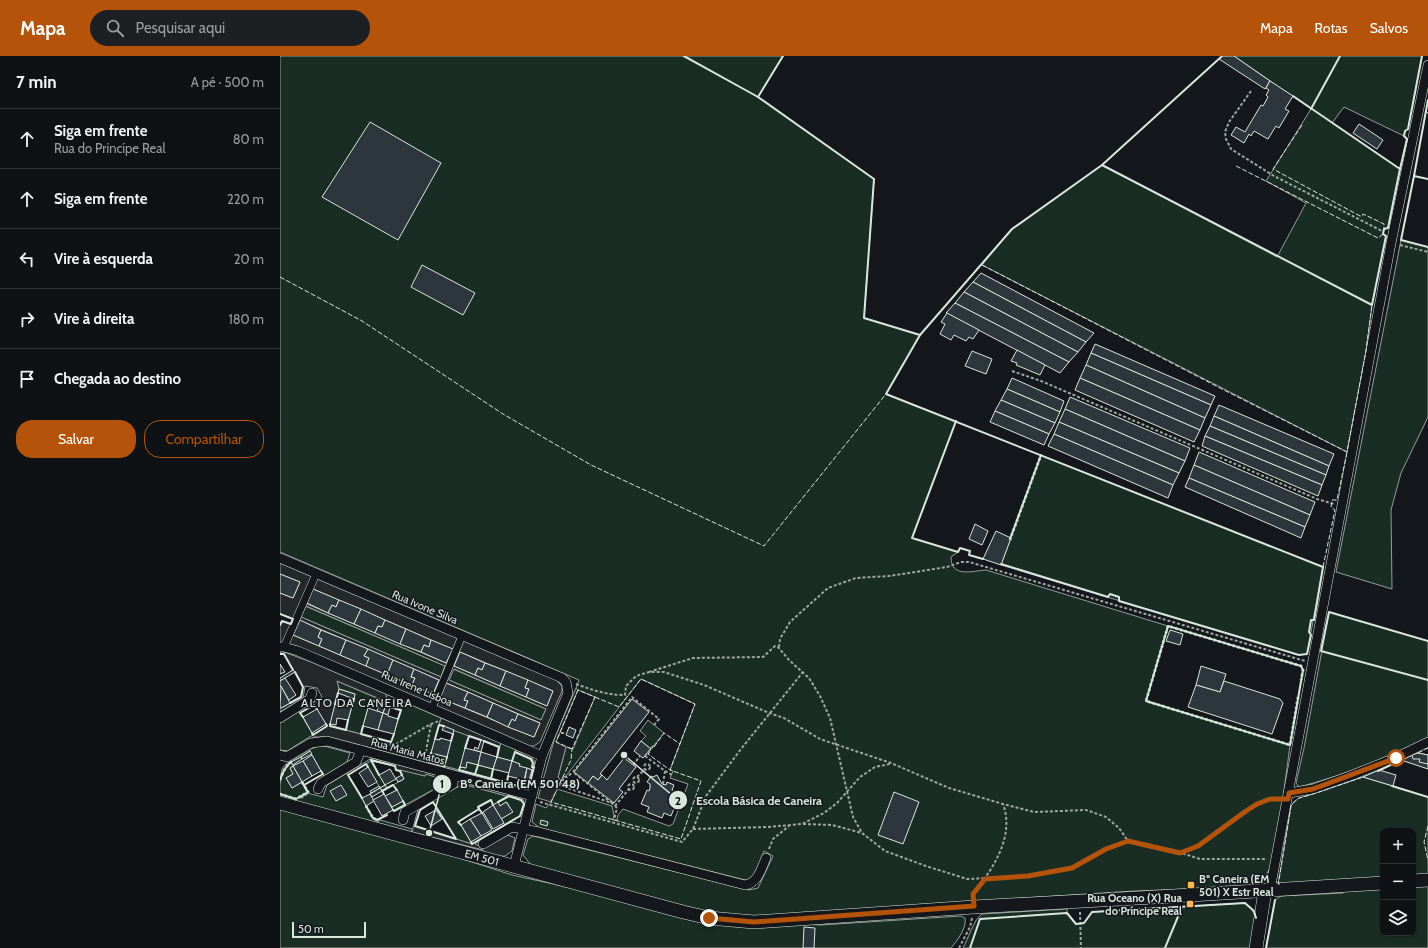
<!DOCTYPE html>
<html lang="pt">
<meta charset="utf-8">
<style>
:root{--surface:#0f1215;--page:#1d2022;--text:#f1f3f6;--muted:#9b9ea0;--line:#2f3234;--accent:#b45309}
body{margin:0;font-family:Cabin,sans-serif;background:var(--page);color:var(--text)}
.controls{position:absolute;right:12px;bottom:12px;display:grid;overflow:hidden;border-radius:8px;box-shadow:0 1px 3px #0004}
.controls button{width:36px;height:36px;display:grid;place-items:center;padding:0;border:0;border-bottom:1px solid var(--line);background:var(--surface);color:var(--text);font:20px sans-serif}
.scale{position:absolute;left:12px;bottom:10px;width:74px;box-sizing:border-box;padding-left:4px;border:2px solid #d8e6dc;border-top:0;font-size:11px;line-height:14px;white-space:nowrap;color:#d8e6dc;-webkit-text-stroke:3px #14181c;paint-order:stroke}
.stop{position:absolute;width:12px;height:12px;margin:-9px;border:3px solid #b45309;border-radius:50%;background:#fff}
.stop.end{background:#b45309;border-color:#fff;box-shadow:0 1px 4px #0008}
.list{margin:0;padding:0;list-style:none}
h2{display:flex;justify-content:space-between;align-items:center;height:52px;margin:0;padding:0 16px;font-size:17px}
h2 small{font-size:13px;font-weight:400;color:var(--muted)}
.list li{display:grid;grid-template-columns:26px 1fr auto;gap:12px;align-items:center;box-sizing:border-box;height:60px;padding:0 16px;border-top:1px solid var(--line)}
.list b{display:block;font-size:15px;white-space:nowrap}
.list p{margin:0;font-size:13px;white-space:nowrap;color:var(--muted)}
.list em{font-size:13px;font-style:normal;color:var(--muted)}
.actions{display:flex;gap:8px;padding:12px 16px}
.actions a{flex:1;padding:9px 0;border:1px solid var(--accent);border-radius:16px;text-align:center;font-size:14px;color:var(--accent)}
.actions .main{background:var(--accent);color:#fff}
.icon{flex:none;width:22px;height:22px;fill:none;stroke:currentColor;stroke-width:2;stroke-linecap:round;stroke-linejoin:round}
.map{position:relative;flex:none;width:1148px;height:892px;overflow:hidden}
header{display:flex;align-items:center;gap:24px;box-sizing:border-box;height:56px;padding:0 20px;background:var(--accent);color:#fff}
header strong{font-size:19px}
nav{display:flex;gap:22px;margin-inline-start:auto;font-size:14px}
.search{width:280px;height:36px;background:var(--page);display:flex;align-items:center;gap:10px;box-sizing:border-box;padding:0 14px;border-radius:22px;color:var(--muted);font-size:15px}
main{display:flex}
aside{flex:1;background:var(--surface)}
.map>svg:first-child{display:block}
.green{fill:#1a2d24;stroke:#939e99}
.parking{fill:#24282b;stroke:#939e99;fill-rule:evenodd}
.building{fill:#2c363c;stroke:#d8e6dc}
.lines{fill:none;stroke-linecap:round;stroke-linejoin:round}
.pedestrian-casing{stroke:#d8e6dc;stroke-width:8}
.minor-casing{stroke:#d8e6dc;stroke-width:10}
.secondary-casing{stroke:#d8e6dc;stroke-width:14}
.path{stroke:#9da8a2;stroke-width:2;stroke-dasharray:3 2;stroke-linecap:butt}
.pedestrian{stroke:#14181c;stroke-width:7}
.minor{stroke:#14181c;stroke-width:9}
.secondary{stroke:#14181c;stroke-width:13}
.hedge{stroke:#8ac095;stroke-width:3;stroke-dasharray:2 3;stroke-linecap:butt}
.fence{stroke:#d8e6dc;stroke-width:1;stroke-dasharray:5 2;stroke-linecap:butt}
.wall{stroke:#d8e6dc;stroke-width:2}
.route{stroke:#b45309;stroke-width:5}
.poi-dot{fill:#ffb74d;stroke:#14181c;stroke-width:1.5}
.labels{text-anchor:middle;stroke-width:3;stroke-linejoin:round;paint-order:stroke}
.street-label{font-size:11px;fill:#d8e6dc;stroke:#14181c}
.poi-label{font-size:11px;font-weight:bold;fill:#d8e6dc;stroke:#14181c;text-anchor:start}
.neighbourhood-label{font-size:12px;letter-spacing:1px;fill:#d8e6dc;stroke:#14181c}
.leader{fill:none;stroke:#d8e6dc;stroke-width:1.5}
.callout-dot{fill:#d8e6dc;stroke:#14181c;stroke-width:1.5}
.mark-label{font-size:12px;text-anchor:middle;font-weight:bold;fill:#111}
.callout-label{font-size:12px;text-anchor:middle;font-weight:bold;fill:#d8e6dc;stroke:#14181c;stroke-width:3;stroke-linejoin:round;paint-order:stroke}
</style>
<header>
<strong>Mapa</strong>
<div class="search"><svg class="icon" aria-label="search" viewBox="0 0 24 24"><circle cx="10" cy="10" r="6"/><path d="M15 15l6 6"/></svg>Pesquisar aqui</div>
<nav><a>Mapa</a><a>Rotas</a><a>Salvos</a></nav>
</header>
<main>
<aside>
<h2>7 min<small>A pé · 500 m</small></h2>
<ul class="list">
<li><svg class="icon" aria-label="ahead" viewBox="0 0 24 24"><path d="M12 20V5M6 11l6-6 6 6"/></svg><div><b>Siga em frente</b><p>Rua do Princípe Real</p></div><em>80 m</em></li>
<li><svg class="icon" aria-label="ahead" viewBox="0 0 24 24"><path d="M12 20V5M6 11l6-6 6 6"/></svg><div><b>Siga em frente</b></div><em>220 m</em></li>
<li><svg class="icon" aria-label="left" viewBox="0 0 24 24"><path d="M17 20v-9H6M10 6l-5 5 5 5"/></svg><div><b>Vire à esquerda</b></div><em>20 m</em></li>
<li><svg class="icon" aria-label="right" viewBox="0 0 24 24"><path d="M7 20v-9h11M14 6l5 5-5 5"/></svg><div><b>Vire à direita</b></div><em>180 m</em></li>
<li><svg class="icon" aria-label="arrive" viewBox="0 0 24 24"><path d="M6 21V4h12l-3 4 3 4H6"/></svg><div><b>Chegada ao destino</b></div></li>
</ul>
<div class="actions"><a class="main">Salvar</a><a>Compartilhar</a></div>
</aside>
<div class="map">
<svg width="1148" height="892" viewBox="0 0 1148 892">
<rect width="100%" height="100%" fill="#14181c"/>
<!-- green -->
<g class="green">
<path d="M0 0H402L458 30 404 0H503L478 41 594 123 584 262 640 279 606 338 676 365 632 482 678 496 671 501C671 522 692 515 706 514L888 570 866 645 1010 689 1002 750 990 812 983 824 973 831 854 835 649 848 501 861 451 860 407 852 251 809 243 799 248 783 253 780 469 834 478 832 493 800 484 795C480 804 476 824 465 824L260 772 252 766 256 748 266 752 271 746 277 733 332 750 334 759 333 764H337L338 759 343 753 389 770 393 768 408 728 390 722 393 715 390 714 415 648 361 623 286 720 283 721 281 725H280L278 721 286 691 293 693 315 641 298 634 296 632 299 624 0 496Z"/>
<polygon points="954,0 1142,0 1128,73 1125,75 1124,80 1064,51 1052,67 1120,113 1108,172 1104,173 1103,178 1106,180 1092,249 1086,295 1067,396 702,209 732,173 822,109 997,201 1026,147 986,125 1031,53"/>
<polygon points="1121,184 1148,191 1148,361 1121,417 1111,454 1112,533 1056,516"/>
<polygon points="761,399 1043,511 1027,598 1019,599 721,509"/>
<polygon points="25,550 165,610 161,621 21,561"/>
<path d="M1049 556 1148 585V682C1107 703 1064 719 1019 731L1016 727 1024 692Z"/>
<polygon points="173,613 266,653 261,664 169,624"/>
<polygon points="57,625 106,646 106,638 161,662 151,697 167,701 174,674 189,680 181,711 185,712 187,706 213,713 211,723 149,706 148,707 125,701 110,690 121,655 90,644 81,678 66,674 75,638 59,633"/>
<polygon points="19,655 33,679 9,694 9,695 0,694 0,666"/>
<polygon points="368,664 384,677 371,693 361,685 366,680 360,675"/>
<path d="M221 687 236 694 235 696C246 701 255 702 253 714L239 710 240 708 217 701Z"/>
<polygon points="38,690 44,690 70,697 67,706 44,720 29,694"/>
<polygon points="91,704 105,729 100,732 86,708"/>
<path d="M11 706 13 710 10 712 13 718 6 722 12 732 22 726 27 737 43 741 47 729 67 717 93 762 98 766 100 764 132 773V776L16 746V743L0 738C0 725 0 714 11 706Z"/>
<polygon points="120,713 145,720 146,718 162,723 160,730 114,755 112,751 123,745 113,729 124,723"/>
<polygon points="1083,721 1148,741 1148,819 1133,820 1133,775 1103,775 1103,822 998,828 1011,750 1014,746 1019,742 1030,739"/>
<polygon points="183,728 241,744 244,748 240,760 225,769 221,763 232,756 227,746 220,750 218,747 213,749 210,744 199,751 199,753 179,766 192,788 176,783 152,745"/>
<path d="M0 751 118 782 232 819 429 862 540 869 681 860 685 862C687 872 677 885 671 892H0Z"/>
<polygon points="1148,830 1148,892 986,892 995,844 1001,840 1063,837 1063,833 1103,832 1103,877 1133,877 1133,831"/>
<path d="M965 847C982 859 974 875 971 892H683C688 883 694 863 702 858L787 853V857L796 868 804 867 812 856Z"/>
</g>
<!-- parking -->
<g class="parking">
<path d="M0 507 276 624 282 630V635L260 686 254 690H250L34 597 0 587V569L2 565 10 568 13 563 0 558V537L13 542 20 526 0 518ZM33 533 172 593 166 607 27 548ZM26 550 165 610 161 621 21 561ZM19 564 159 624 153 638 13 579ZM180 596 273 635 267 650 174 610ZM174 613 266 653 261 664 169 624ZM166 627 260 667 254 681 160 642Z"/>
<polygon points="0,596 4,596 31,606 106,638 107,646 57,625 59,633 50,670 111,686 110,690 125,694 125,701 49,681 34,681 9,695 9,694 47,670 34,649 20,657 19,655 42,641 37,632 25,630 23,643 0,656 0,653 21,641 23,631 4,598 0,598"/>
<polygon points="296,632 298,634 276,686 286,691 278,721 281,725 271,746 258,742 260,735 275,681"/>
<polygon points="161,662 221,687 219,691 159,669"/>
<polygon points="29,694 30,695 7,709 0,724 2,713 6,708"/>
<polygon points="236,694 251,700 255,706 254,711 252,711 253,707 251,703 235,696"/>
<polygon points="92,702 161,720 162,723 146,718 145,720 120,714 120,715 116,714 115,710 91,705 68,719 67,717"/>
<polygon points="149,706 179,714 246,732 243,733 148,707"/>
<polygon points="184,727 240,741 244,745 244,748 241,744 183,728"/>
<polygon points="152,745 153,746 140,754 135,770 192,788 240,760 195,788 205,792 228,779 235,782 232,795 225,800 214,801 206,799 203,794 132,776 138,753"/>
</g>
<!-- building -->
<g class="building">
<polygon points="943,0 954,0 990,25 985,33 939,3"/>
<polygon points="990,25 1013,40 1005,53 1009,55 999,72 996,70 988,83 974,75 971,80 969,78 964,87 951,79 956,71 965,76 981,49 983,50 988,41 986,39 989,34 986,32"/>
<polygon points="90,66 161,107 118,184 42,141"/>
<polygon points="1079,68 1103,84 1097,93 1073,77"/>
<polygon points="142,209 195,237 183,259 131,231"/>
<polygon points="701,217 814,277 806,286 693,226"/>
<polygon points="693,226 806,286 798,296 684,236"/>
<polygon points="684,236 798,296 789,306 675,247"/>
<polygon points="675,247 789,306 780,317 765,309 666,257"/>
<polygon points="667,257 699,274 693,283 689,281 686,285 674,279 671,284 660,278 665,268 661,266"/>
<polygon points="815,288 935,340 931,349 811,297"/>
<polygon points="737,294 765,309 760,319 736,309 737,307 731,305"/>
<polygon points="692,295 712,303 706,318 685,310"/>
<polygon points="811,297 931,349 925,362 806,309"/>
<polygon points="806,309 925,362 920,374 800,322"/>
<polygon points="732,322 784,345 780,356 727,333"/>
<polygon points="800,322 920,374 914,386 795,334"/>
<polygon points="727,333 780,356 775,367 721,344"/>
<polygon points="790,341 910,392 905,405 785,353"/>
<polygon points="721,344 775,367 769,378 715,355"/>
<polygon points="939,349 1054,398 1049,410 934,360"/>
<polygon points="785,353 905,405 899,417 779,366"/>
<polygon points="715,355 769,378 764,389 710,366"/>
<polygon points="934,360 1049,410 1046,419 930,370"/>
<polygon points="779,366 899,417 893,429 774,378"/>
<polygon points="930,370 1046,419 1042,429 925,380"/>
<polygon points="774,378 893,429 888,442 768,390"/>
<polygon points="925,380 1042,429 1038,440 922,390"/>
<polygon points="919,396 1035,446 1030,459 914,409"/>
<polygon points="914,409 1030,459 1025,471 909,422"/>
<polygon points="909,422 1025,471 1021,482 905,431"/>
<polygon points="695,468 708,475 702,489 689,483"/>
<polygon points="716,475 731,482 721,509 703,503"/>
<polygon points="0,518 20,526 13,542 0,537"/>
<polygon points="33,533 59,544 56,551 52,549 48,557 27,547"/>
<polygon points="59,544 81,553 74,568 48,557 52,549 56,551"/>
<polygon points="81,553 105,564 102,571 98,570 95,577 74,568"/>
<polygon points="20,564 41,574 38,581 42,583 39,590 13,579"/>
<polygon points="105,564 126,573 120,588 95,577 98,570 102,571"/>
<polygon points="126,573 151,584 149,591 144,589 141,596 120,588"/>
<polygon points="41,574 66,584 60,599 39,590 42,583 38,581"/>
<polygon points="890,574 903,578 900,589 886,585"/>
<polygon points="66,584 88,593 84,600 89,602 86,610 60,599"/>
<polygon points="151,584 173,593 166,607 141,596 144,589 149,591"/>
<polygon points="88,593 113,604 107,619 86,610 89,602 84,600"/>
<polygon points="180,596 205,607 202,614 198,612 195,619 174,610"/>
<polygon points="113,604 134,613 131,621 135,622 132,629 107,619"/>
<polygon points="205,607 226,615 220,630 195,619 198,612 202,614"/>
<polygon points="0,608 5,616 0,618"/>
<polygon points="921,610 946,618 940,636 916,629"/>
<polygon points="134,613 159,624 153,638 132,629 135,622 131,621"/>
<polygon points="13,614 15,616 0,625 0,622"/>
<polygon points="226,615 248,624 245,632 249,633 246,641 220,630"/>
<polygon points="5,622 16,639 9,644 0,629 0,625"/>
<polygon points="248,624 273,635 267,650 246,641 249,633 245,632"/>
<polygon points="944,625 1000,643 1003,647 992,678 908,651 916,629 940,636"/>
<polygon points="166,627 188,636 184,644 188,645 185,652 160,642"/>
<polygon points="1,630 10,647 1,652 0,650"/>
<polygon points="59,633 75,638 74,643 58,637"/>
<polygon points="188,636 213,647 207,661 185,652 188,645 184,644"/>
<polygon points="352,643 369,656 320,718 322,719 318,724 313,720 308,727 294,716"/>
<polygon points="100,647 106,649 103,657 97,655"/>
<polygon points="213,647 238,658 235,665 232,663 228,671 207,661"/>
<polygon points="55,648 64,650 65,649 72,650 68,664 57,662 56,669 50,668"/>
<polygon points="106,649 110,651 108,659 103,657"/>
<polygon points="88,652 103,657 98,674 83,670"/>
<polygon points="37,653 46,668 32,677 23,661"/>
<polygon points="103,657 108,659 108,660 118,663 114,678 98,674"/>
<polygon points="238,658 260,667 254,681 228,671 232,663 235,665"/>
<polygon points="164,670 174,674 173,678 162,674"/>
<polygon points="289,671 296,674 293,682 286,679"/>
<polygon points="160,682 171,685 167,701 151,697 155,683 160,684"/>
<polygon points="201,684 204,685 201,696 194,694 195,691 198,693"/>
<polygon points="361,685 371,693 363,702 354,695"/>
<polygon points="185,692 201,696 198,709 187,706 186,712 180,711"/>
<polygon points="30,695 32,698 22,703 21,701"/>
<polygon points="201,696 217,701 213,713 198,709"/>
<polygon points="1138,697 1148,699 1148,713 1121,704"/>
<polygon points="1138,697 1148,699 1148,708 1139,706 1140,703 1133,703 1132,699"/>
<polygon points="32,699 41,715 32,720 23,705"/>
<polygon points="21,701 22,703 13,709 11,706"/>
<polygon points="217,701 232,705 229,717 213,713"/>
<polygon points="344,702 356,711 339,733 343,736 334,747 308,727 313,720 318,724 322,719 327,724"/>
<polygon points="23,705 32,720 22,726 13,710"/>
<polygon points="232,705 240,708 239,710 247,712 244,724 228,720"/>
<polygon points="13,710 22,726 12,732 6,722 13,718 10,712"/>
<polygon points="88,711 97,726 88,731 79,717"/>
<polygon points="247,712 252,714 249,724 245,723"/>
<polygon points="110,713 116,723 105,729 99,719"/>
<polygon points="1099,714 1116,719 1113,730 1083,721"/>
<polygon points="122,719 124,723 118,726 116,722"/>
<polygon points="377,719 382,728 386,729 387,726 394,729 392,734 400,737 391,760 384,757 382,762 367,756 369,751 361,748 367,734 369,735 370,732 370,728 367,726 371,720 373,721"/>
<polygon points="61,729 67,739 56,745 50,735"/>
<polygon points="105,729 107,732 102,735 100,732"/>
<polygon points="99,730 100,732 91,737 90,735"/>
<polygon points="100,732 102,735 92,741 90,738"/>
<polygon points="117,734 123,745 112,751 105,740"/>
<polygon points="614,736 639,746 623,788 598,779"/>
<polygon points="90,738 94,745 86,750 82,742"/>
<polygon points="104,738 113,754 102,760 93,744"/>
<polygon points="218,746 220,750 226,746 233,756 221,763 213,749"/>
<polygon points="213,749 224,767 213,773 203,756"/>
<polygon points="156,754 162,763 151,770 145,760"/>
<polygon points="202,757 212,774 201,780 190,763"/>
<polygon points="190,763 201,780 191,786 181,769"/>
<polygon points="261,764 268,766 267,770 260,768"/>
<polygon points="524,871 535,872 534,892 523,892"/>
</g>
<g class="lines">
<defs>
<g id="pedestrian">
<polyline points="4,591 36,518"/>
<polyline points="152,652 182,580"/>
</g>
<g id="minor">
<polyline points="0,502 282,622 286,626 288,637 262,700 234,810"/>
<polyline points="0,591 4,591 18,595 262,700"/>
<polyline points="0,662 30,643 32,637"/>
<polyline points="0,699 7,701 31,687 47,685 252,740"/>
<polyline points="38,733 41,727 76,706 81,694"/>
<polyline points="1009,737 1033,733 1070,720 1115,702 1148,686"/>
<polyline points="123,764 125,756 173,728 174,720"/>
<path d="M203 788 232 771 259 776 465 829C478 827 481 813 486 802"/>
<polyline points="990,834 1111,187 1148,9"/>
</g>
<g id="secondary">
<path id="s1" d="M0 747 403 856 429 862 474 866 694 851 911 839 1103 827"/>
<polyline points="1133,825 1148,824"/>
<polyline points="976,892 985,835"/>
</g>
</defs>
<!-- pedestrian casing -->
<use href="#pedestrian" class="pedestrian-casing"/>
<!-- minor casing -->
<use href="#minor" class="minor-casing"/>
<!-- secondary casing -->
<use href="#secondary" class="secondary-casing"/>
<!-- path -->
<g class="path">
<polyline points="971,35 949,66 945,76 946,83 951,93 994,120 1104,176"/>
<polyline points="1120,189 1148,196"/>
<polyline points="732,315 761,325 1037,443 1054,448"/>
<polyline points="499,591 500,583 510,566 548,532 576,522 609,520 667,511 681,506 689,506 1025,605"/>
<polyline points="369,616 413,602 483,601 495,590 498,591 509,604 529,622 540,640 550,662 573,761 582,777 605,795 646,810 687,823 748,820 792,812 826,793 848,785 892,794 920,803 987,803"/>
<path d="M296 628C312 634 327 639 345 639L346 630 356 620 369 616H384L424 629 489 657 504 662 540 683 611 707 669 732 723 748 754 756 806 754 826 761 839 772 848 785"/>
<polyline points="281,677 286,677"/>
<polyline points="111,689 116,688 151,668 159,665"/>
<polyline points="365,700 385,715 383,728"/>
<polyline points="365,700 374,689"/>
<polyline points="145,701 151,668"/>
<circle cx="367" cy="711" r="3"/>
<polyline points="353,709 360,700"/>
<polyline points="385,715 392,719"/>
<polyline points="357,721 365,713"/>
<circle cx="356" cy="724" r="3"/>
<circle cx="351" cy="731" r="3"/>
<polyline points="279,729 332,747 337,752 334,764"/>
<polyline points="281,730 284,721 287,721 293,716"/>
<polyline points="21,742 28,737"/>
<polyline points="260,746 402,786 413,773 426,740 461,693 523,616"/>
<polyline points="332,747 293,716 352,641 379,663 374,669"/>
<polyline points="335,750 349,733"/>
<polyline points="523,768 552,769 582,777"/>
<polyline points="413,773 487,771 522,768 544,757 557,747 580,721 595,711 610,708"/>
<polyline points="489,793 493,783 509,770"/>
<path d="M901 796C907 794 914 793 919 790 944 775 966 744 997 743"/>
<path d="M693 840V838C713 813 735 780 723 748"/>
<polyline points="800,856 801,892"/>
<polyline points="679,892 690,871 692,862"/>
</g>
<!-- pedestrian -->
<use href="#pedestrian" class="pedestrian"/>
<!-- minor -->
<use href="#minor" class="minor"/>
<!-- secondary -->
<use href="#secondary" class="secondary"/>
<!-- hedge -->
<g class="hedge">
<polyline points="730,484 761,399"/>
<polyline points="1018,641 1010,689 866,645 888,570 1021,610 1023,614 1021,624"/>
<path d="M0 724C3 716 5 711 11 706"/>
<polyline points="0,738 16,743 28,736 22,726"/>
<polyline points="86,750 93,762 97,764"/>
</g>
<!-- fence -->
<g class="fence">
<polyline points="1146,56 1148,57"/>
<polyline points="1022,69 993,113 1080,160 1082,160 1083,158 1104,168 1104,173"/>
<polyline points="956,110 1098,182 1103,178"/>
<polyline points="702,209 942,333 1067,396 1086,295 1092,249"/>
<polyline points="0,221 82,265 223,358 311,409 484,490 606,338"/>
<polyline points="1043,511 1055,454 1051,451 1052,444 1057,444 1067,396"/>
<polyline points="374,691 384,677 400,688"/>
<polyline points="292,693 276,686 298,634 315,641 292,693 291,704 271,746 401,783 421,725 390,714 415,648 361,623 339,651 315,641"/>
<polyline points="370,696 368,698 390,714"/>
<polyline points="1138,697 1148,692"/>
<polyline points="1148,770 1144,786 1148,804"/>
<polyline points="1000,828 998,828 999,824 1011,750 1014,746 1019,742 1030,739 1083,721"/>
</g>
<!-- wall -->
<g class="wall">
<polyline points="404,0 478,41"/>
<polyline points="503,0 478,41 594,123 584,262 640,279"/>
<polyline points="1013,40 1120,113 1127,83 1124,80 1125,75 1128,73 1142,0"/>
<polyline points="1031,53 1060,0"/>
<polyline points="822,109 1092,249 1106,180 1103,178 1104,173 1108,172 1120,113"/>
<polyline points="1134,120 1148,44"/>
<polyline points="1148,123 1134,120 1121,184 1148,191"/>
<polyline points="676,365 632,482 678,496 680,492 690,495 689,499 703,503"/>
<polyline points="730,483 761,399"/>
<polyline points="721,508 828,541 830,538 839,541 839,545 1019,599 1027,598 1031,579 1029,576 1031,564 1034,564 1043,511 606,338 640,279 732,173 822,109 941,1"/>
<polyline points="0,558 13,563 11,568 2,565 0,569"/>
<polygon points="888,570 1021,610 1023,614 1010,689 866,645"/>
<polyline points="1148,585 1049,556 1041,595 1148,624"/>
<polyline points="0,598 4,598 13,614"/>
<polyline points="10,647 21,641 23,631 15,616"/>
<polyline points="55,648 58,637"/>
<polyline points="72,650 74,643"/>
<polyline points="110,651 121,654 118,663"/>
<polyline points="88,652 90,644 100,647"/>
<polyline points="23,661 20,657 34,649 37,653"/>
<polyline points="50,668 50,670 66,674 68,664"/>
<polyline points="83,670 81,678 111,686 114,678"/>
<polyline points="32,677 33,679 47,670 46,668"/>
<polyline points="155,683 159,669 164,670"/>
<polyline points="171,685 173,678"/>
<polyline points="204,685 219,691 217,701"/>
<polyline points="185,692 189,680 201,684"/>
<polyline points="151,697 149,706 164,710 167,701"/>
<polyline points="180,711 179,714 227,727"/>
<polyline points="1098,715 1123,703"/>
<polyline points="195,718 198,709"/>
<polyline points="99,719 91,704 115,710 116,714 120,715 122,719"/>
<polyline points="228,720 227,727 246,732 249,730 254,711 252,711 253,707 251,703 235,696 232,705"/>
<polyline points="211,723 213,713"/>
<path d="M0 724C3 716 5 711 11 706"/>
<polyline points="24,729 43,718 41,715"/>
<polyline points="1112,730 1148,741"/>
<polyline points="0,738 16,743 28,736 22,726"/>
<polyline points="104,738 102,735 113,729 117,734"/>
<polyline points="82,742 68,719 86,708 88,711"/>
<polygon points="153,746 176,783 135,770 140,754"/>
<polyline points="86,750 93,762 97,764 107,759"/>
<polyline points="199,753 198,751 211,744 213,749"/>
<polyline points="113,754 114,755 125,749 123,745"/>
<polyline points="181,769 178,766 199,753 202,757"/>
<polyline points="191,786 192,788 240,760 244,748 241,744 229,740 218,746"/>
<polyline points="690,892 700,863 787,857 796,868 804,867 812,856 965,847 974,855 976,862"/>
<polyline points="885,892 902,851"/>
<polyline points="986,892 995,844"/>
</g>
</g>
<g class="lines">
<!-- route -->
<polyline class="route" points="429,862 474,866 694,850 693,838 705,823 748,820 792,812 826,793 848,785 900,797 918,790 966,755 977,748 990,743 1008,743 1009,737 1033,733 1116,702"/>
</g>
<!-- markers -->
<g class="poi-dot">
<rect x="907" y="825" width="8" height="8" rx="2"/>
<rect x="906" y="844" width="8" height="8" rx="2"/>
</g>
<g class="labels">
<!-- street labels -->
<g class="street-label">
<text transform="translate(145 551) rotate(23)" y="4">Rua Ivone Silva</text>
<text transform="translate(137 632) rotate(23)" y="4">Rua Irene Lisboa</text>
<text transform="translate(128 695) rotate(15)" y="4">Rua Maria Matos</text>
<text dy="4" stroke="none"><textPath href="#s1" startOffset="209">EM 501</textPath></text>
</g>
<!-- poi labels -->
<g class="poi-label">
<text x="919" y="827">Bº Caneira (EM<tspan x="919" dy="13">501) X Estr Real</tspan></text>
<text x="902" y="846" text-anchor="end">Rua Oceano (X) Rua<tspan x="902" dy="13">do Príncipe Real</tspan></text>
</g>
<!-- neighbourhood labels -->
<g class="neighbourhood-label">
<text x="77" y="651">ALTO DA CANEIRA</text>
</g>
</g>
<!-- callouts -->
<path class="leader" d="M149 777L162 728M344 699L398 744"/>
<g class="callout-dot">
<circle cx="149" cy="777" r="4"/>
<circle cx="344" cy="699" r="4"/>
<circle cx="162" cy="728" r="10"/>
<circle cx="398" cy="744" r="10"/>
</g>
<g class="mark-label">
<text x="162" y="732">1</text>
<text x="398" y="749">2</text>
</g>
<g class="callout-label">
<text x="240" y="732">Bº Caneira (EM 501 48)</text>
<text x="479" y="749">Escola Básica de Caneira</text>
</g>
</svg>
<div class="controls">
<button>+</button>
<button>−</button>
<button><svg class="icon" aria-label="layers" viewBox="0 0 24 24"><path d="M12 4l9 5-9 5-9-5zM3 14l9 5 9-5"/></svg></button>
</div>
<div class="scale">50 m</div>
<div class="stop" style="left:1116px;top:702px"></div>
<div class="stop end" style="left:429px;top:862px"></div>
</div>
</main>
